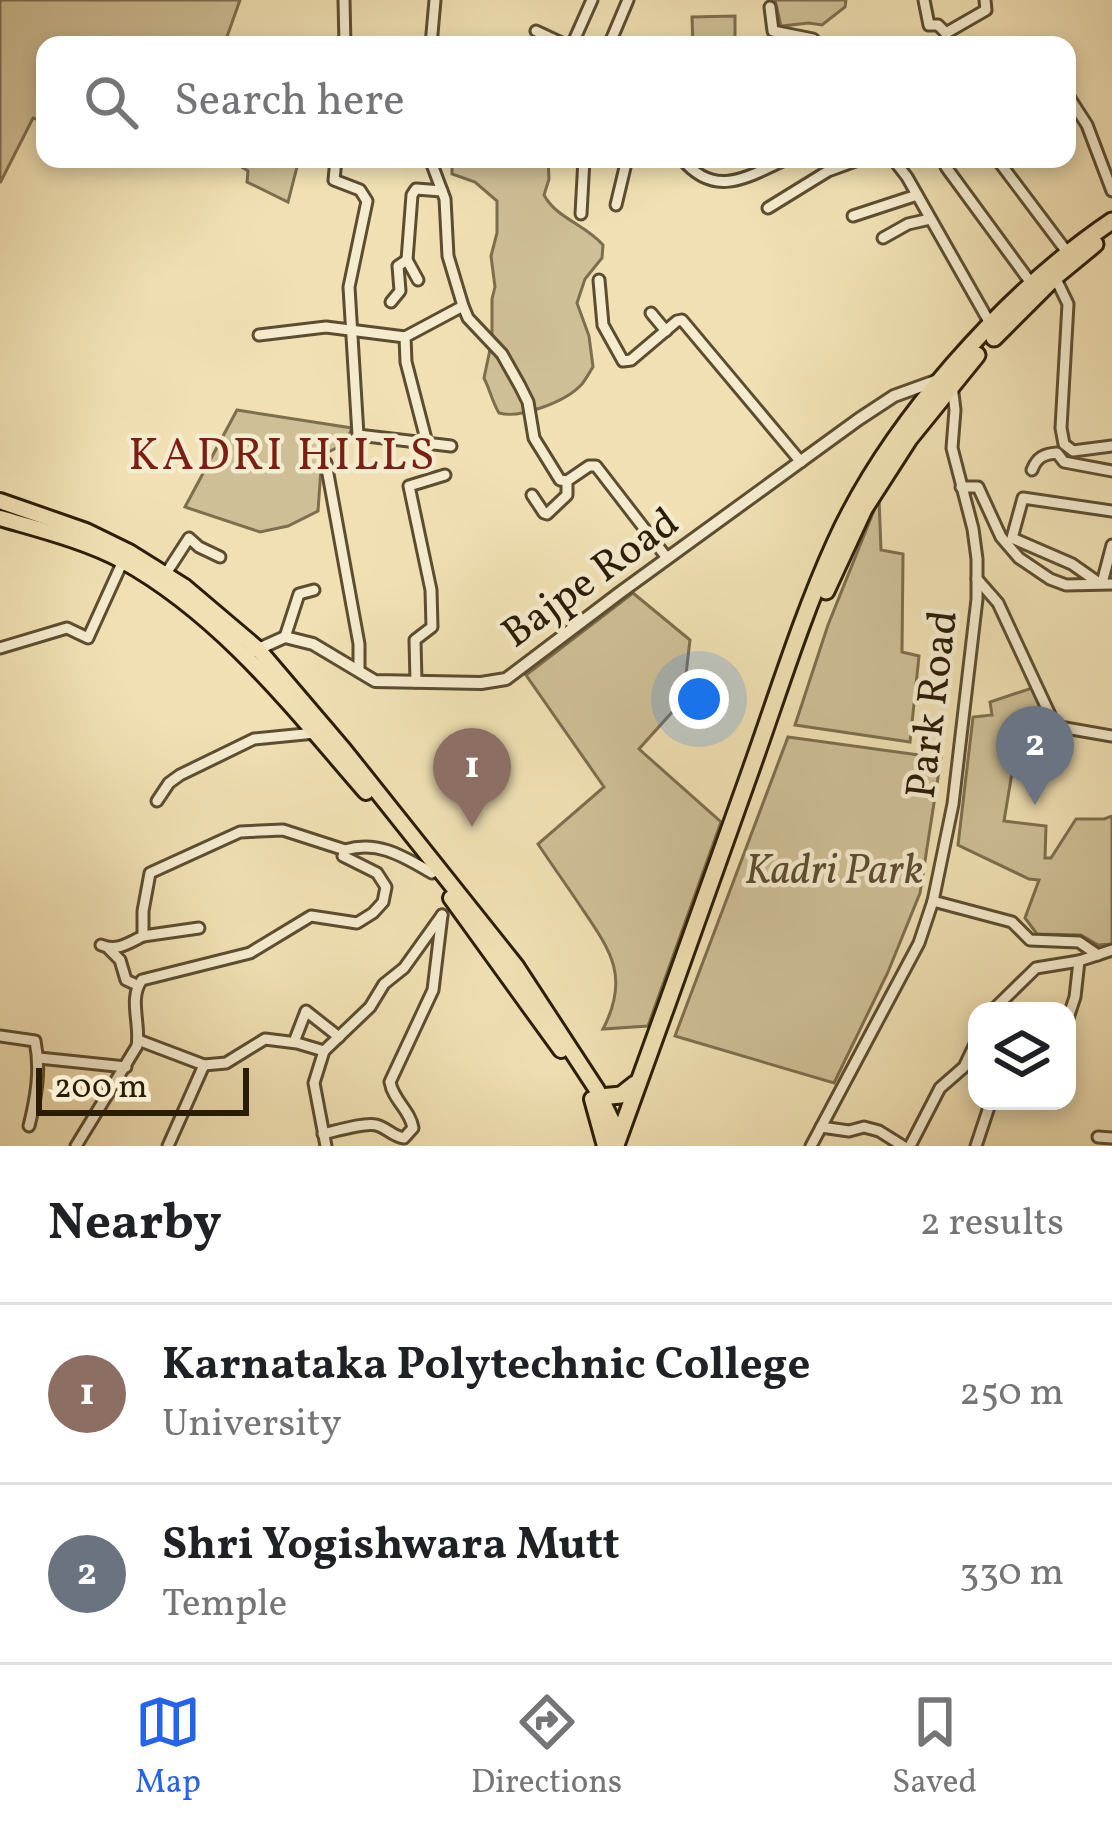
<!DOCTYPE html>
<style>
:root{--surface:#fff;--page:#f6f6f6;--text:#202124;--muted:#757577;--line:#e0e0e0;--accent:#2563eb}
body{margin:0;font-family:Vollkorn,serif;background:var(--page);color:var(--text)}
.controls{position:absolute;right:36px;bottom:36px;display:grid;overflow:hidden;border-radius:24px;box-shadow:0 6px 18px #0003}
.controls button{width:108px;height:108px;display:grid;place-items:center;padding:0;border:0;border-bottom:3px solid var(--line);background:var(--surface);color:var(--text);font:60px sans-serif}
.scale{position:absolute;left:36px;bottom:30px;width:213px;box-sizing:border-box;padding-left:12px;border:6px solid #2b1c06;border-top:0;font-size:33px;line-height:42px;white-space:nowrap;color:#2b1c06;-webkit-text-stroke:9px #f5ebce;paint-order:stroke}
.you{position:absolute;left:699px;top:699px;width:42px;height:42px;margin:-30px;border:9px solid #fff;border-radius:50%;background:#1a73e8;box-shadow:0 0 0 18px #1a73e833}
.badge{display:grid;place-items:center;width:78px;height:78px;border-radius:50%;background:var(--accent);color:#fff;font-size:39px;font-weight:700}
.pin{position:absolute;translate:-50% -99px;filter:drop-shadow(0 3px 6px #0008)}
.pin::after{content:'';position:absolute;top:63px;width:42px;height:36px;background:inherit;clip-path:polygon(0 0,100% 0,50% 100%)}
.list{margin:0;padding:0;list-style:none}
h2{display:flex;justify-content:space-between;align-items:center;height:156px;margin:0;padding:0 48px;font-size:51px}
h2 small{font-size:39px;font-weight:400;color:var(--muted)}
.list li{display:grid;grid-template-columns:78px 1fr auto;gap:36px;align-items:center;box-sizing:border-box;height:180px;padding:0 48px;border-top:3px solid var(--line)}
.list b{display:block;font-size:45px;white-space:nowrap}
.list p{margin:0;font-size:39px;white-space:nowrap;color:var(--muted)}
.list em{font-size:39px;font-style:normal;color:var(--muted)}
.icon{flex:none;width:66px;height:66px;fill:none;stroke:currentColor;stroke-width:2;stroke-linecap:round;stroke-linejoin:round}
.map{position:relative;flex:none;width:1112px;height:1146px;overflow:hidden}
.search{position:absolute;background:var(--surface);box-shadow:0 6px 18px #0003;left:36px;right:36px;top:36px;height:132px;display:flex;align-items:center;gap:30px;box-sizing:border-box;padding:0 42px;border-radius:24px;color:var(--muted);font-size:45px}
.sheet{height:516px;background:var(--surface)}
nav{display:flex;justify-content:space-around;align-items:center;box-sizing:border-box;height:168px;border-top:3px solid var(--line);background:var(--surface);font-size:33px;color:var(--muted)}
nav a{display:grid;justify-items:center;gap:6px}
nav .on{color:var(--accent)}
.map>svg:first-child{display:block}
.green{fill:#cfbf96;stroke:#7d6e4e;stroke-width:3}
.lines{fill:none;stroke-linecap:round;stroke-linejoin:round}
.minor-casing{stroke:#5c4d31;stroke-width:15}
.tertiary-casing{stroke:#5c4d31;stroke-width:16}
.primary-casing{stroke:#2b1c06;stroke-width:20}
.trunk-casing{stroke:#2b1c06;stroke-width:21}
.minor{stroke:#f5ebce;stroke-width:9}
.tertiary{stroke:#f5ebce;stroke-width:10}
.primary{stroke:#f0e0b3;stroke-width:14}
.trunk{stroke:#f0e0b3;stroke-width:15}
.labels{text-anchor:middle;stroke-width:9;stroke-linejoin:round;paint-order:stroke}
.street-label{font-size:42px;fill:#2b1c06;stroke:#f5ebce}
.park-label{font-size:42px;font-style:italic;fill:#5c4d31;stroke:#f5ebce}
.neighbourhood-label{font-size:45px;letter-spacing:3px;fill:#7a1f14;stroke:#f5ebce}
</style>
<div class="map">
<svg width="1112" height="1146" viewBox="0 0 1112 1146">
<rect width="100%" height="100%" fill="#f0e0b3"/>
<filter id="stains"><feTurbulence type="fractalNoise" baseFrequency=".00167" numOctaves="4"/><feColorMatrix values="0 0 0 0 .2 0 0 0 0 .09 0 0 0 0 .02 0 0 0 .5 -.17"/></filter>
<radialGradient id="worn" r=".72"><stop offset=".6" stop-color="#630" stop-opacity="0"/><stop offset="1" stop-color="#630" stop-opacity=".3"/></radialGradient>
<!-- green -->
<g class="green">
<polygon points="0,0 240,0 224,45 45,45 45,122 33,118 0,183"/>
<polygon points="775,0 846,0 845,7 822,25 809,23 781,26"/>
<polygon points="735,16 735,45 693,45 692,17"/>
<polygon points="229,159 302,159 298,163 288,202 247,182 248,171"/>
<path d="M452 159H548L549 179 544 195C556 218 586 225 603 245L602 258 585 279 577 303 589 336 593 367C589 373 586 379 582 384 566 402 519 419 499 413 492 401 490 390 484 378L492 340V299L495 287 491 256 497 233V201L475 182 452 174Z"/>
<polygon points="237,410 352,428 345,444 322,455 318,511 288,526 260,532 185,507"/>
<polygon points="879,498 881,550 903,554 902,652 919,656 910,742 795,725 828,625"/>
<path d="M633 593 690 640 683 700 639 749 721 822 648 1026 603 1029C630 977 611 951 581 907 567 886 552 865 538 844L604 787 526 675Z"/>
<polygon points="1032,688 1056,737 1052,765 1013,767 1004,821 1046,826 1045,858 1051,858 1076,819 1104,819 1112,816 1112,944 1098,945 1081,935 1037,934 1025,918 1039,880 1029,879 958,845 973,717 992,715 990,702"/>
<polygon points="788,737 941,758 920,893 888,972 834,1083 675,1036"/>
</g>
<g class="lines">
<defs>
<g id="minor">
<polyline points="344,0 345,45"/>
<polyline points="924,0 929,25 938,25 946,33 947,45"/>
<polyline points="770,7 773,31 813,39 818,45"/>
<polyline points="536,31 566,45"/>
<polyline points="946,33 986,10 985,0"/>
<polyline points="431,45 435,0"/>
<polyline points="572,45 592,0"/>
<polyline points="609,45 628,0"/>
<polyline points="1067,94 1087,125 1112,191"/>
<polyline points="336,159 334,180 360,190 367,201 349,287 358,435 451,446"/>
<polyline points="430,159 445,199 448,256 463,306 468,318 502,354 520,386 528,402 534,438 560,480 567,481"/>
<path d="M682 159C715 199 747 177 787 159"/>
<polyline points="893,159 907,177 991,325"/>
<polyline points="997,159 1067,252"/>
<polyline points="946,167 1031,283"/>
<polyline points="616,205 627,159"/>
<polyline points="768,208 828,171 861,159"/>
<polyline points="581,214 584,159"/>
<polyline points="853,216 917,195"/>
<polyline points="883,238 908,224 930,219"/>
<polyline points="1055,277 1068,304 1061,428 1064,444 1073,451 1112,446"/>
<polyline points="418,280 407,260 412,195 416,189 442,191"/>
<polyline points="599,280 603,325 623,361 631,360 677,321 682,320 801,462"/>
<polyline points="391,302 400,291 398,266 407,260"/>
<polyline points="651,313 666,331"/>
<polyline points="259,335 326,327 405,337"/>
<polyline points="427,443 406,362 405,337 463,306"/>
<polyline points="326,463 359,644 359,671"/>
<path d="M1032 470C1037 457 1044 454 1057 453L1064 462 1112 471"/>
<polyline points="961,487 978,487 1001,537 1019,558 1050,579 1066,585 1112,584"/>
<polyline points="532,495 544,513 547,514 567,495 567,481 589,466 596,466 667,558"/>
<polyline points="165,575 189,538 199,547 220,557"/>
<polyline points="977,579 998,603 1064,745"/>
<polyline points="1099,583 1072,564 1012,538 1023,498 1112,511"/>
<polyline points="1102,583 1112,545"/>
<polyline points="285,637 299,594 314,590"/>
<polyline points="0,648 67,628 88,638 123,561"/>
<polyline points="416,682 415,640 432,627 431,590 409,486 445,475"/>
<polyline points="1054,726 1112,736"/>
<polyline points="157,801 169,783 180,775 254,739 315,733"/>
<polyline points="933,901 1012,922 1030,940 1079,942 1098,955"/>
<polyline points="143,936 199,928"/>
<path d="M101 945C116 952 129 943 143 936V911L150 873 240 832 283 830 345 850"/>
<polyline points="109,949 120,960 126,980 137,985"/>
<polyline points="992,1011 1036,968 1079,961"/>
<polyline points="1067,1021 1075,997 1079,961 1112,950"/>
<path d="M0 1036 35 1041C41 1070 36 1098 29 1126"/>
<polyline points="138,1040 204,1065 168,1146"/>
<polyline points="294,1042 306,1011 339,1037"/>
<polyline points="39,1058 126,1067"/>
<polyline points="204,1065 226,1063 265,1039 297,1043 324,1051"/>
<polyline points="821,1127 849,1131 864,1127 879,1131 903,1146"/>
<path d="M323 1134C336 1131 365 1122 376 1125 388 1128 391 1136 404 1138L413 1128C410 1110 393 1100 390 1082L433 990 442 915"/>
<polyline points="1098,1137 1112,1138"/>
<path d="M76 1146 137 1046C141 1025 128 998 142 980L250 953 311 916 357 923 373 913 383 902 386 887 377 873 343 856 345 850C379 840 404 857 432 873"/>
<polyline points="326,1146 314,1083 324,1051 370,1007 384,984 404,968 442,915"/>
<polyline points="811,1146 919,943 933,901 953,804 977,599 977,559 973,529 952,448 955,410 952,385"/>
<polyline points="910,1146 940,1088 964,1067 977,1040"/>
<polyline points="976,1146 991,1101"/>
</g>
<polyline id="tertiary" points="245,655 285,637 313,644 375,681 481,683 506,679 621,592 859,419 894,396 941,379"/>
<g id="primary">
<polyline points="0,501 86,531 129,552 185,587 258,649 344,750 516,966 597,1090 612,1121 613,1146"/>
<path d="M0 518C41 530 86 541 123 561 222 616 293 708 366 792"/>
<polyline points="451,898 561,1050"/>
<polyline points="592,1099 605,1146"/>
</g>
<g id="trunk">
<polyline points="994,338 1055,277 1095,244"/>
<polyline points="826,591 864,509 909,439 977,355"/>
<polyline points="600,1097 621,1095 635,1084"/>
<path d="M616 1145C661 1022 705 898 749 775 777 697 801 618 835 543 889 424 1004 294 1112 221"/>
</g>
</defs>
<!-- minor casing -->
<use href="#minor" class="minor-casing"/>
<!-- tertiary casing -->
<use href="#tertiary" class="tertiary-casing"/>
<!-- primary casing -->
<use href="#primary" class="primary-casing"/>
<!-- trunk casing -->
<use href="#trunk" class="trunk-casing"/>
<!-- minor -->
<use href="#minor" class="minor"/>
<!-- tertiary -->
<use href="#tertiary" class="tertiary"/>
<!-- primary -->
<use href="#primary" class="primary"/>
<!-- trunk -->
<use href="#trunk" class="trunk"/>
</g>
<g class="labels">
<!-- street labels -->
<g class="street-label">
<text transform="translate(589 576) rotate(-36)" y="15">Bajpe Road</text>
<text transform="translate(930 704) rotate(-83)" y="15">Park Road</text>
</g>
<!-- park labels -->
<g class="park-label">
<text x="834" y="883">Kadri Park</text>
</g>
<!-- neighbourhood labels -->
<g class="neighbourhood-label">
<text x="283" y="469">KADRI HILLS</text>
</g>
</g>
<rect width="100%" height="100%" filter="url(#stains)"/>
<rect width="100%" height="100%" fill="url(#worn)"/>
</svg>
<div class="controls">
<button><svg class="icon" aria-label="layers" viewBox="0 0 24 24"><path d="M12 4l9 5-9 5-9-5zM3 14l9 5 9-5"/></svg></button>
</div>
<div class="scale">200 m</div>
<div class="you"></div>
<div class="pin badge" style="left:472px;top:827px;background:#8d6e63">1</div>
<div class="pin badge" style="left:1035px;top:805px;background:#6b7280">2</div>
<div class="search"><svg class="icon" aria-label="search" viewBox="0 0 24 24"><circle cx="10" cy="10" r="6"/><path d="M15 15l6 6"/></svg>Search here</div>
</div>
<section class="sheet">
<h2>Nearby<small>2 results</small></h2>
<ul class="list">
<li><span class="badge" style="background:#8d6e63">1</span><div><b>Karnataka Polytechnic College</b><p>University</p></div><em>250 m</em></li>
<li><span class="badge" style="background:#6b7280">2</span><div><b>Shri Yogishwara Mutt</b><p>Temple</p></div><em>330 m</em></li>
</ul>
</section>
<nav>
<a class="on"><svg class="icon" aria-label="map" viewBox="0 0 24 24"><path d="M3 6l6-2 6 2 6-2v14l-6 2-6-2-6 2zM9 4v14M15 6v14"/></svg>Map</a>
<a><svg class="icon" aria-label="directions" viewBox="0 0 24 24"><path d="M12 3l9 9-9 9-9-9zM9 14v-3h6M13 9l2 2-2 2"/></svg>Directions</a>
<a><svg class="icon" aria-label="saved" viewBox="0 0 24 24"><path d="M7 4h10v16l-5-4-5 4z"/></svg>Saved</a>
</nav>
